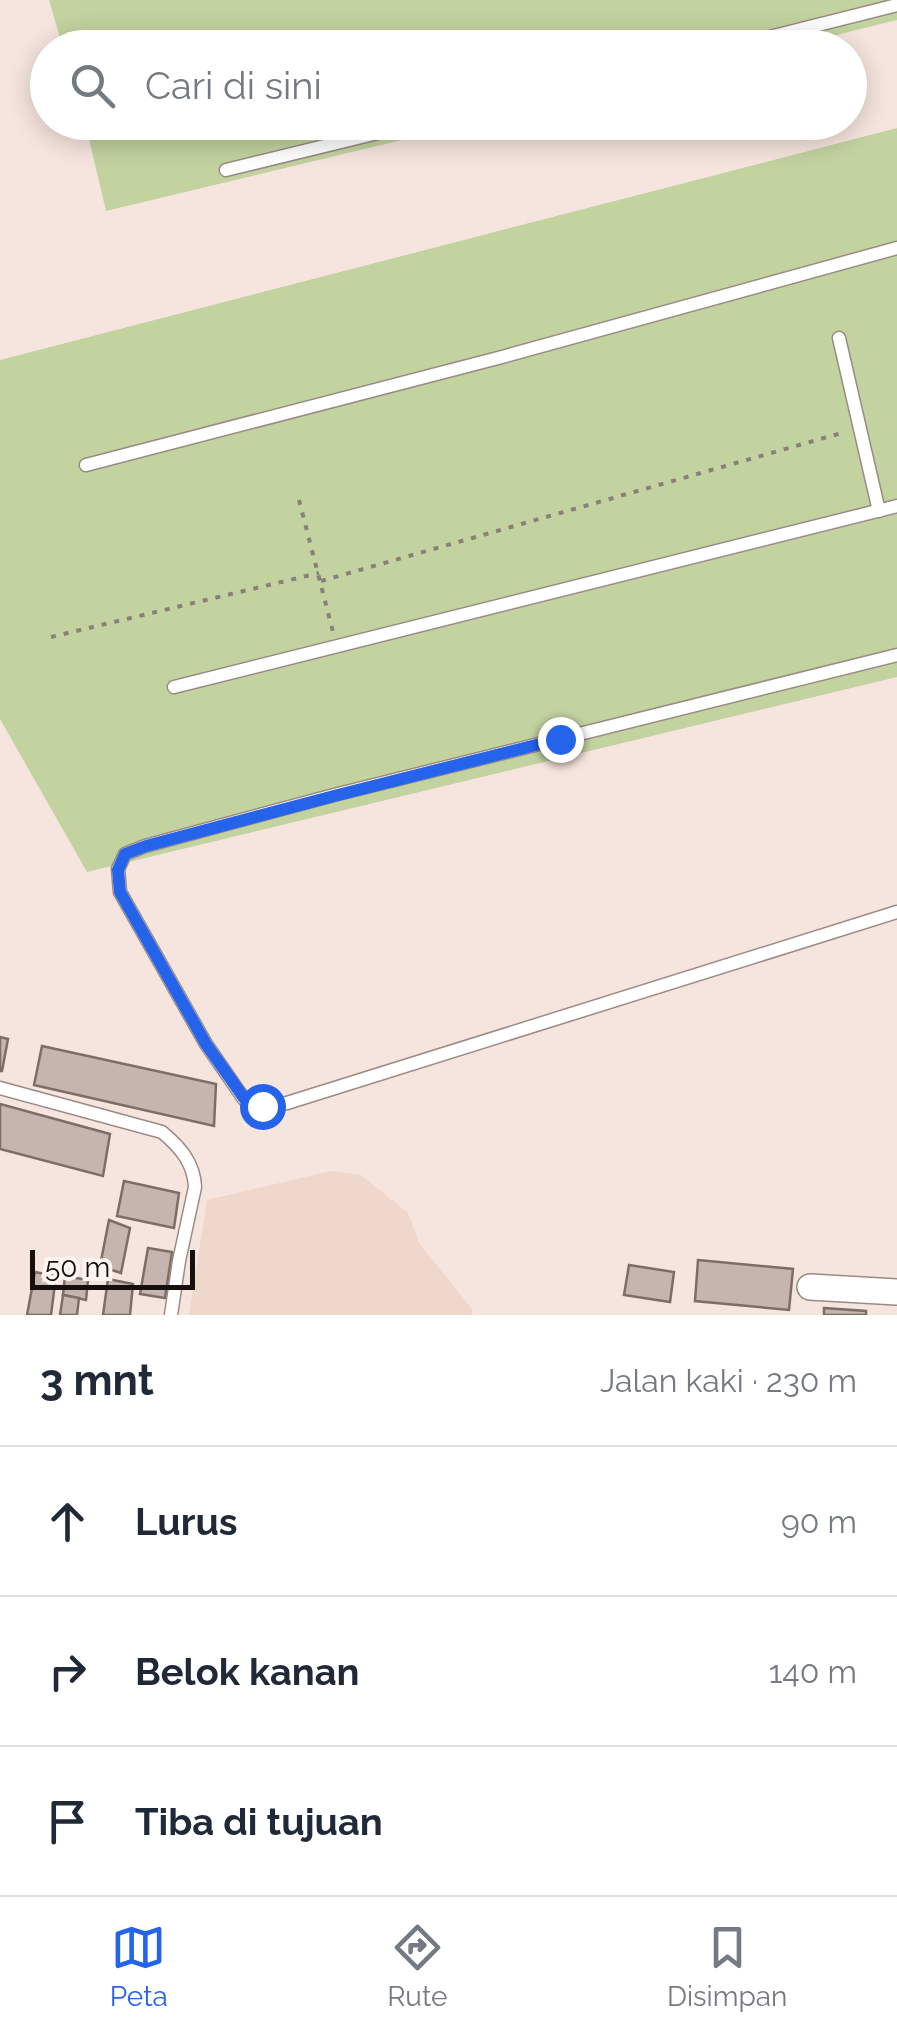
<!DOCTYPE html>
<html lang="id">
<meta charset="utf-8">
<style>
:root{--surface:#fff;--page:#f6f6f7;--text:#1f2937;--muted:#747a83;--line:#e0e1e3;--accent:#2563eb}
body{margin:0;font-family:Raleway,sans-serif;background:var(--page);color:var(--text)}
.scale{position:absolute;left:30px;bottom:25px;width:165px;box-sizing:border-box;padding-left:10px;border:5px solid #15100d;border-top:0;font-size:28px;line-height:35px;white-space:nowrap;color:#15100d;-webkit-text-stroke:8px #fef4f0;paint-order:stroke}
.stop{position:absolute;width:30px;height:30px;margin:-22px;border:8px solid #2563eb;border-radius:50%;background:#fff}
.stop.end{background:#2563eb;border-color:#fff;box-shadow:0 2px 10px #0008}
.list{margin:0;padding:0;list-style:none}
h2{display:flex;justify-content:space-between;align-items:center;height:130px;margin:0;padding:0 40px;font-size:42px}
h2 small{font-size:32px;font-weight:400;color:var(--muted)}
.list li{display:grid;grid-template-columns:65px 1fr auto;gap:30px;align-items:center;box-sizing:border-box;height:150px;padding:0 40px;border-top:2px solid var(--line)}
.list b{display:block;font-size:38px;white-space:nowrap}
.list em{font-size:32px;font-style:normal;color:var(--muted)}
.icon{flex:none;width:55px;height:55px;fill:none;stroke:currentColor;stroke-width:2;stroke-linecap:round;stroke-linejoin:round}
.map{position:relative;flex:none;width:897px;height:1315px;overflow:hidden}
.search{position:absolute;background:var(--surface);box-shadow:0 5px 25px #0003;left:30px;right:30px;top:30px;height:110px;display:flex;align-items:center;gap:25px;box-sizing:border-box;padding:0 35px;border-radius:55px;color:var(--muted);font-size:38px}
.sheet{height:580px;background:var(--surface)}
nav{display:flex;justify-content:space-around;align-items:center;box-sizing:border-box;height:140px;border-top:2px solid var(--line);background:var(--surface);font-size:28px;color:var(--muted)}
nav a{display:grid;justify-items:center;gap:5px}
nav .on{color:var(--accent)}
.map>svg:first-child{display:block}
.built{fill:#efd7cb}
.green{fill:#c2d3a0}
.building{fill:#c5b5ae;stroke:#7c6e67;stroke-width:2.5}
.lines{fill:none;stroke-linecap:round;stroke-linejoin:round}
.lane-casing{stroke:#9a8b84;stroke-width:15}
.street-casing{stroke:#9a8b84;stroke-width:28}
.path{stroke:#8a7f7a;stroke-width:4;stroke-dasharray:5 8;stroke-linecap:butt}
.lane{stroke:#fff;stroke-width:12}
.street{stroke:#fff;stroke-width:25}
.route{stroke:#2563eb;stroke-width:12}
</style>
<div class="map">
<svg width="897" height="1315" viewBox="0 0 897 1315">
<rect width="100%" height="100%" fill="#f6e5de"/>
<!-- built -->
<polygon class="built" points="331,1171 361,1175 408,1213 419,1243 472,1309 472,1315 189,1315 207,1200"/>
<!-- green -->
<g class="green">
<polygon points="49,0 897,0 897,20 784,48 63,48"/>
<polygon points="85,122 473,123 106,211"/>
<polygon points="897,128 897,677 87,872 0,719 0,360"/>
</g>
<!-- building -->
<g class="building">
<polygon points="0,1037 8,1039 2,1071 0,1071"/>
<polygon points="42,1046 216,1084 214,1126 34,1085"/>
<polygon points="0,1104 110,1134 103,1176 0,1149"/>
<polygon points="124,1181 179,1193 174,1228 117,1216"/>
<polygon points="109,1220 130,1228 121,1273 100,1266"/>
<polygon points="148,1248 172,1252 165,1298 140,1294"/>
<polygon points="698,1260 793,1269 789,1310 695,1301"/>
<polygon points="629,1265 674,1272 670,1302 624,1295"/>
<polygon points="35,1272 56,1276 51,1315 27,1315"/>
<polygon points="65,1276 88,1280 86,1300 63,1295"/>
<polygon points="108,1279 133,1284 130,1315 103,1315"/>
<polygon points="63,1295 79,1298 77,1315 60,1315"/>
<polygon points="824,1308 866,1311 866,1315 824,1315"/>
</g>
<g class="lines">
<defs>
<g id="lane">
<polyline points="726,48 897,5"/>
<polyline points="226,170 423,122"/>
<polyline points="839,338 879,511"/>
<polyline points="86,465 502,357 897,248"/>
<polyline points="897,655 334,795 145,846 125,854 118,869 120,892 206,1044 244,1099 262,1106 287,1103 897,912"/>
<polyline points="174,687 897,506"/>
<path d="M0 1088 162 1132C180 1147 194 1163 195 1187L179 1261 171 1315"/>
</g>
<polyline id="street" points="810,1287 897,1292"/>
</defs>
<!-- lane casing -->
<use href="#lane" class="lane-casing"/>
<!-- street casing -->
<use href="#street" class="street-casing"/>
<!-- path -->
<g class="path">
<polyline points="299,500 333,632"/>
<polyline points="321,581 845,432"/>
<polyline points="51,637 319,573"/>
</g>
<!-- lane -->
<use href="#lane" class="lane"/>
<!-- street -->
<use href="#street" class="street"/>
</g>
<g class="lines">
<!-- route -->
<polyline class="route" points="262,1106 244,1098 206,1044 120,892 118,870 125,854 146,846 334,796 560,739"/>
</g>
</svg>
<div class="scale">50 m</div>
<div class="stop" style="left:262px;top:1106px"></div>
<div class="stop end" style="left:560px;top:739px"></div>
<div class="search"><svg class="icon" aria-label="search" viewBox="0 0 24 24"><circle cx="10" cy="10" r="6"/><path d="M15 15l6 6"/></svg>Cari di sini</div>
</div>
<section class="sheet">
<h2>3 mnt<small>Jalan kaki · 230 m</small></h2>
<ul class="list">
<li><svg class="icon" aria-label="ahead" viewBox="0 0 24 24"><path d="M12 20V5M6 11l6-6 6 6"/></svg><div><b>Lurus</b></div><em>90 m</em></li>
<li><svg class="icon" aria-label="right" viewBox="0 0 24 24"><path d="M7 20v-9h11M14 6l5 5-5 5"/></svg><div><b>Belok kanan</b></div><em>140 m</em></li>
<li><svg class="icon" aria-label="arrive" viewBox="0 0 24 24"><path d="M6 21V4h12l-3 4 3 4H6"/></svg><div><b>Tiba di tujuan</b></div></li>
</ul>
</section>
<nav>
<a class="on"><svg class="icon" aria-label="map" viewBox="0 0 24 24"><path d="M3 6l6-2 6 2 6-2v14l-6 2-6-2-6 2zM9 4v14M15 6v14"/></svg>Peta</a>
<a><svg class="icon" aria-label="directions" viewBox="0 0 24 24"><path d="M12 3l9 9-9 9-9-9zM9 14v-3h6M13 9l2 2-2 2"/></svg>Rute</a>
<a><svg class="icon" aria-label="saved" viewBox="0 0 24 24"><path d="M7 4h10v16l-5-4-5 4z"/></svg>Disimpan</a>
</nav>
